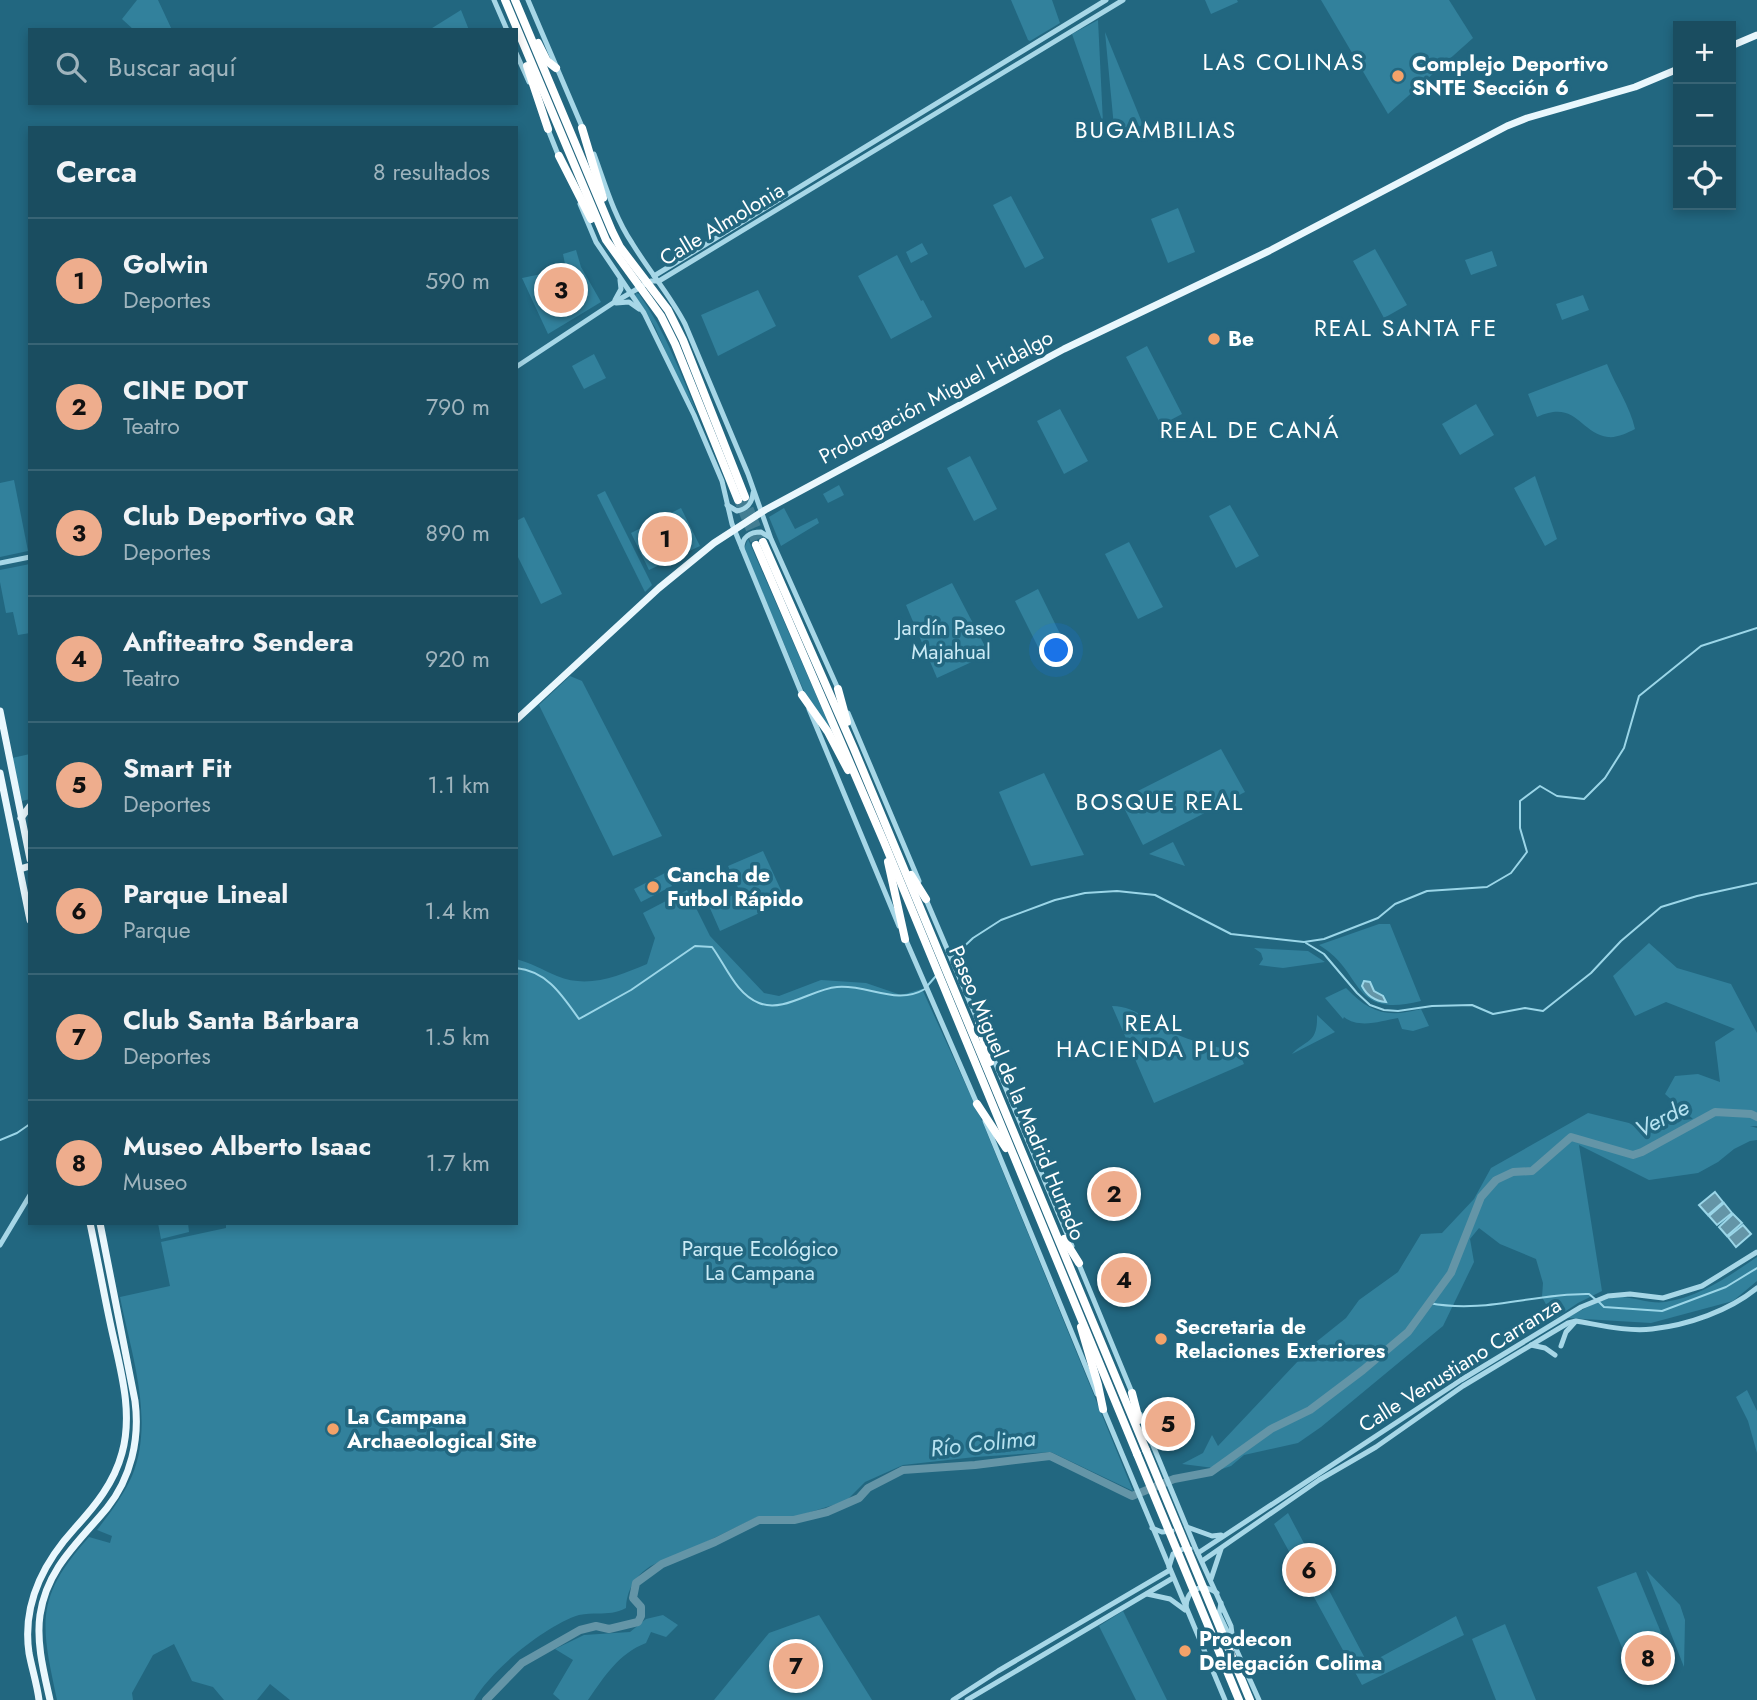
<!DOCTYPE html>
<html lang="es">
<meta charset="utf-8">
<style>
:root{--surface:#1a4d60;--page:#275769;--text:#f1f3f6;--muted:#9fb4bd;--line:#386475;--accent:#eead8d}
body{margin:0;font-family:Jost,sans-serif;background:var(--page);color:var(--text)}
.controls{position:absolute;right:21px;top:21px;display:grid;overflow:hidden;border-radius:0px;box-shadow:0 4px 10px #0003}
.controls button{width:63px;height:63px;display:grid;place-items:center;padding:0;border:0;border-bottom:2px solid var(--line);background:var(--surface);color:var(--text);font:35px sans-serif}
.you{position:absolute;left:1057px;top:651px;width:24px;height:24px;margin:-18px;border:5px solid #fff;border-radius:50%;background:#1a73e8;box-shadow:0 0 0 10px #1a73e833}
.badge{display:grid;place-items:center;width:46px;height:46px;border-radius:50%;background:var(--accent);color:#111;font-size:23px;font-weight:700}
.pin{position:absolute;translate:-50% -50%;border:4px solid #fff;box-shadow:0 2px 7px #0006}
.list{margin:0;padding:0;list-style:none}
h2{display:flex;justify-content:space-between;align-items:center;height:91px;margin:0;padding:0 28px;font-size:30px}
h2 small{font-size:23px;font-weight:400;color:var(--muted)}
.list li{display:grid;grid-template-columns:46px 1fr auto;gap:21px;align-items:center;box-sizing:border-box;height:126px;padding:0 28px;border-top:2px solid var(--line)}
.list b{display:block;font-size:26px;white-space:nowrap}
.list p{margin:0;font-size:23px;white-space:nowrap;color:var(--muted)}
.list em{font-size:23px;font-style:normal;color:var(--muted)}
.icon{flex:none;width:38px;height:38px;fill:none;stroke:currentColor;stroke-width:2;stroke-linecap:round;stroke-linejoin:round}
.map{position:relative;flex:none;width:1757px;height:1700px;overflow:hidden}
.search{position:absolute;background:var(--surface);box-shadow:0 4px 10px #0003;left:28px;top:28px;width:490px;height:77px;display:flex;align-items:center;gap:18px;box-sizing:border-box;padding:0 24px;border-radius:0px;color:var(--muted);font-size:26px}
.panel{position:absolute;background:var(--surface);box-shadow:0 4px 10px #0003;left:28px;top:126px;width:490px;height:1099px;border-radius:0px}
.map>svg:first-child{display:block}
.green{fill:#32819c}
.water{fill:#6495a7;stroke:#9bd6e8;stroke-width:2}
.lines{fill:none;stroke-linecap:round;stroke-linejoin:round}
.stream{stroke:#9bd6e8;stroke-width:2}
.river{stroke:#6495a7;stroke-width:8}
.highway-tunnel{stroke:#437e93;stroke-width:8;stroke-dasharray:8 4;stroke-linecap:butt}
.minor{stroke:#a7d7e7;stroke-width:5}
.major{stroke:#e9f7fd;stroke-width:7}
.highway{stroke:#fff;stroke-width:8}
.highway-bridge{stroke:#fff;stroke-width:8}
.poi-dot{fill:#f3a269;stroke:#226780;stroke-width:2.5}
.labels{text-anchor:middle;stroke-width:7;stroke-linejoin:round;paint-order:stroke}
.poi-label{font-size:21px;font-weight:bold;fill:#fff;stroke:#226780;text-anchor:start}
.street-label{font-size:21px;fill:#fff;stroke:#226780}
.park-label{font-size:21px;fill:#cbebf6;stroke:#226780}
.neighbourhood-label{font-size:23px;letter-spacing:2px;fill:#fff;stroke:#226780}
.water-label{font-size:23px;font-style:italic;fill:#b6e2f0;stroke:#226780}
</style>
<div class="map">
<svg width="1757" height="1700" viewBox="0 0 1757 1700">
<rect width="100%" height="100%" fill="#226780"/>
<!-- green -->
<g class="green">
<polygon points="137,0 158,0 172,30 134,30 122,19"/>
<polygon points="1011,0 1052,0 1060,23 1030,41 1028,40"/>
<polygon points="1205,0 1237,0 1238,2 1211,14"/>
<polygon points="1321,0 1449,0 1473,38 1388,114"/>
<polygon points="461,10 469,30 429,30"/>
<polygon points="1098,20 1103,123 1072,34"/>
<polygon points="1105,32 1143,125 1117,134 1114,127"/>
<polygon points="1011,196 1044,258 1025,268 993,205"/>
<polygon points="1178,208 1195,252 1168,263 1151,219"/>
<polygon points="922,243 928,254 911,263 906,252"/>
<polygon points="1375,249 1407,305 1384,318 1353,261"/>
<polygon points="576,250 581,267 601,302 548,334 522,278 566,269 563,254"/>
<polygon points="1492,251 1497,266 1471,275 1465,260"/>
<polygon points="897,255 921,301 923,300 932,317 891,339 858,276"/>
<polygon points="758,290 776,326 718,356 701,315"/>
<path d="M636 293 639 294C665 331 680 371 697 413L674 371 655 327 635 296Z"/>
<polygon points="1583,295 1589,310 1562,320 1556,304"/>
<polygon points="1147,346 1182,414 1161,425 1126,357"/>
<polygon points="594,354 606,378 584,389 572,366"/>
<path d="M1607 364C1616 387 1630 406 1635 429 1627 433 1617 438 1608 437 1579 433 1577 399 1537 417L1528 394Z"/>
<polygon points="1476,404 1494,435 1460,455 1442,424"/>
<polygon points="1060,409 1088,461 1064,474 1037,421"/>
<polygon points="970,456 997,509 974,521 947,468"/>
<polygon points="1535,476 1557,539 1545,546 1514,488"/>
<polygon points="14,480 28,551 0,557 0,483"/>
<polygon points="839,485 844,495 828,503 823,494"/>
<polygon points="605,491 652,585 645,592 597,495"/>
<polygon points="1230,505 1259,556 1236,568 1209,516"/>
<polygon points="681,508 700,546 649,570 631,533"/>
<polygon points="784,508 795,529 817,518 819,523 781,546 769,517"/>
<polygon points="524,517 562,594 541,604 516,553 516,521"/>
<polygon points="748,539 840,750 806,696 744,549"/>
<polygon points="1129,542 1163,607 1138,619 1105,554"/>
<polygon points="30,564 30,633 18,635 13,612 6,613 0,582 0,570"/>
<polygon points="952,583 989,654 937,678 906,605"/>
<polygon points="1038,589 1069,652 1046,663 1015,601"/>
<polygon points="570,676 582,681 662,836 613,856 539,705"/>
<polygon points="1221,749 1245,792 1143,845 1120,800"/>
<polygon points="30,754 30,799 22,801 12,758"/>
<polygon points="1044,773 1084,855 1031,866 999,792"/>
<polygon points="1173,842 1185,866 1149,854"/>
<polygon points="763,851 786,901 720,931 709,906 740,892 728,866"/>
<polygon points="665,873 672,886 641,902 634,889"/>
<path d="M687 890 710 936 764 993 779 996 821 980 866 983 901 995 922 989 980 1116 1133 1491 1051 1452 975 1457 903 1465 865 1482 846 1501 788 1519 757 1517 673 1558C646 1563 627 1581 626 1608 610 1617 596 1611 579 1615 546 1625 491 1670 474 1700H290L270 1684 257 1700H224L213 1687 192 1681 174 1644 153 1655 132 1693 133 1700H57C41 1624 34 1598 89 1537L110 1543 112 1536 97 1530C110 1513 123 1496 132 1476 155 1421 131 1353 120 1297L170 1286 161 1242 226 1228V1223H516V959C531 963 543 970 557 976 588 989 618 976 647 964L655 938 643 913Z"/>
<path d="M1379 924H1390L1421 1001C1349 1019 1365 972 1319 945Z"/>
<polygon points="1649,943 1677,968 1731,984 1757,1033 1757,1126 1750,1126 1757,1128 1757,1140 1750,1141 1734,1149 1718,1162 1698,1173 1649,1180 1579,1145 1602,1291 1578,1303 1554,1319 1542,1297 1543,1283 1536,1259 1500,1244 1479,1228 1470,1239 1474,1262 1443,1326 1321,1427 1298,1443 1244,1455 1231,1466 1222,1469 1182,1464 1203,1453 1212,1435 1218,1446 1316,1342 1346,1318 1359,1300 1398,1272 1421,1234 1442,1233 1474,1199 1491,1168 1588,1113 1629,1123 1647,1133 1661,1130 1661,1117 1668,1109 1684,1120 1693,1119 1665,1094 1675,1076 1698,1074 1720,1082 1715,1042 1735,1029 1666,1002 1635,1016 1613,976"/>
<polygon points="1254,948 1308,951 1325,962 1283,968 1259,965 1263,959 1261,953"/>
<path d="M1346 988C1370 1013 1387 1018 1421 1009L1429 1026 1413 1031 1402 1029 1398 1018C1381 1021 1359 1029 1344 1017L1343 1019 1325 998Z"/>
<path d="M1112 1006C1135 1006 1151 1023 1171 1032 1193 1042 1216 1047 1239 1052L1244 1064 1154 1103Z"/>
<path d="M1317 1015 1335 1032 1292 1054C1306 1039 1318 1044 1317 1015Z"/>
<polygon points="158,1223 188,1223 189,1232 161,1239"/>
<path d="M1757 1257V1281L1733 1301 1651 1323 1567 1318C1584 1309 1602 1297 1622 1297 1636 1298 1651 1304 1665 1302 1700 1297 1729 1276 1757 1257Z"/>
<polygon points="1747,1390 1757,1411 1757,1453 1748,1421 1736,1397"/>
<polygon points="1288,1513 1368,1664 1456,1616 1464,1635 1362,1685 1274,1524"/>
<polygon points="1646,1570 1680,1605 1685,1620 1684,1667"/>
<polygon points="1636,1572 1662,1635 1623,1650 1597,1587"/>
<polygon points="1123,1611 1167,1700 1136,1700 1099,1626"/>
<path d="M663 1615 678 1625 666 1637 651 1632 646 1643C618 1654 605 1676 588 1700H560L553 1694 573 1660 555 1649 584 1635 630 1632 646 1619Z"/>
<polygon points="819,1615 872,1700 714,1700 769,1633"/>
<polygon points="1505,1624 1536,1700 1496,1700 1472,1639"/>
</g>
<!-- water -->
<g class="water">
<path d="M1364 981 1370 982 1374 991 1383 996 1386 1002C1375 1001 1367 996 1362 986Z"/>
<polygon points="1715,1192 1723,1202 1708,1215 1699,1205"/>
<polygon points="1724,1203 1732,1213 1717,1225 1709,1216"/>
<polygon points="1733,1214 1742,1223 1727,1236 1719,1227"/>
<polygon points="1743,1225 1751,1234 1736,1247 1728,1237"/>
</g>
<g class="lines">
<!-- stream -->
<g class="stream">
<polyline points="1306,943 1324,954 1357,993 1370,1005 1384,1010 1398,1011 1432,1006 1472,1005 1493,1014 1525,1008 1543,1011 1591,973 1621,941 1661,907 1697,896 1757,883"/>
<polyline points="954,956 973,938 1001,920 1055,900 1085,893 1117,891 1155,895 1231,934 1304,942 1324,939 1378,918 1395,904 1427,891 1487,887 1511,873 1527,852 1520,828 1520,801 1540,786 1557,796 1584,799 1605,778 1624,748 1639,696 1701,646 1757,628"/>
<path d="M516 968C547 971 562 995 579 1019L631 990 695 946 712 947C726 966 736 994 759 1003 784 1013 812 989 837 987 868 984 896 1006 925 989"/>
<polyline points="928,985 936,976"/>
<polyline points="0,1140 17,1133 30,1124"/>
<polyline points="1599,1302 1604,1307 1662,1311 1726,1287 1757,1268"/>
<path d="M1429 1303C1486 1314 1533 1293 1589 1294L1595 1299"/>
</g>
<!-- river -->
<polyline class="river" points="486,1700 522,1663 580,1630 596,1626 609,1629 638,1622 641,1616 641,1607 633,1598 636,1583 662,1564 715,1542 759,1520 794,1520 827,1512 859,1498 868,1488 903,1470 975,1465 1050,1456 1132,1496 1174,1479 1211,1472 1271,1429 1310,1410 1363,1370 1408,1332 1451,1273 1481,1197 1496,1180 1513,1172 1532,1171 1571,1137 1633,1155 1642,1152 1715,1112 1751,1114 1757,1117"/>
<!-- highway-tunnel -->
<g class="highway-tunnel">
<polyline points="745,497 763,542"/>
<polyline points="738,500 756,545"/>
</g>
<!-- minor -->
<g class="minor">
<polyline points="494,0 507,30"/>
<polyline points="528,0 583,129"/>
<polyline points="516,53 529,82"/>
<polyline points="547,127 559,157"/>
<path d="M594 154C605 184 614 216 632 243 649 271 670 295 685 324L748 474 771 539 839 691"/>
<polyline points="580,204 596,242 644,313 694,415 722,481 732,524 803,697"/>
<polyline points="654,276 1106,0"/>
<polyline points="615,300 621,289 620,280"/>
<polyline points="616,303 629,302 639,309"/>
<polyline points="516,367 613,303 651,281 659,281 1123,0"/>
<path d="M727 505 737 511C747 509 752 504 753 493"/>
<path d="M742 548C742 537 750 532 761 532L769 537"/>
<polyline points="0,563 30,557"/>
<polyline points="809,709 899,926"/>
<polyline points="848,713 919,881"/>
<polyline points="925,897 980,1026"/>
<polyline points="905,938 978,1106"/>
<polyline points="989,1048 1072,1246"/>
<polyline points="985,1121 1097,1394"/>
<polyline points="0,1245 30,1195"/>
<polyline points="1078,1262 1133,1395"/>
<polyline points="1531,1345 1545,1348 1555,1355"/>
<polyline points="1561,1346 1566,1332 1575,1322"/>
<polyline points="1102,1406 1225,1700"/>
<polyline points="1140,1414 1195,1547 1231,1626 1233,1642 1259,1700"/>
<polyline points="1187,1527 1212,1536 1221,1535"/>
<polyline points="1152,1528 1162,1532 1172,1531"/>
<polyline points="1198,1553 1461,1380 1581,1307 1608,1296 1630,1294 1663,1298 1702,1286 1757,1252"/>
<path d="M1202 1561 1319 1480 1376 1447 1463 1386 1568 1323 1576 1321C1600 1325 1628 1332 1652 1329 1688 1325 1729 1311 1757 1288"/>
<polyline points="1169,1567 1173,1554 1183,1549 1190,1549"/>
<polyline points="1211,1579 1221,1549"/>
<polyline points="1147,1594 1170,1599 1185,1610"/>
<polyline points="1221,1603 1219,1614 1231,1639"/>
<path d="M1186 1607C1187 1588 1202 1583 1217 1593"/>
<polyline points="953,1700 998,1671 1170,1570"/>
<polyline points="967,1700 1173,1578"/>
</g>
<!-- major -->
<g class="major">
<polyline points="1731,46 1757,35"/>
<polyline points="0,711 30,859"/>
<polyline points="516,720 659,588 714,543 765,510 1064,349 1269,251 1507,126 1527,118 1635,87 1678,69"/>
<polyline points="0,773 30,920"/>
<polyline points="21,818 30,806"/>
<polyline points="20,869 30,866"/>
<path d="M39 1700C37 1684 32 1669 29 1653 22 1605 43 1563 75 1528 95 1506 114 1483 122 1453 134 1410 119 1365 110 1322 103 1289 97 1256 90 1223"/>
<path d="M50 1700C44 1673 36 1643 40 1615 47 1568 79 1542 107 1508 131 1478 140 1439 135 1401L100 1223"/>
</g>
<!-- highway -->
<g class="highway">
<polyline points="505,0 606,240 661,316 675,344 738,500"/>
<polyline points="515,0 612,231 620,247 668,310 683,340 745,497"/>
<polyline points="538,43 547,61 556,68"/>
<polyline points="527,66 548,129"/>
<polyline points="582,128 603,198"/>
<polyline points="559,156 591,219"/>
<polyline points="763,542 854,749 1146,1450"/>
<polyline points="756,545 884,842 1137,1454"/>
<polyline points="838,689 847,722"/>
<polyline points="802,695 828,732 848,770"/>
<polyline points="888,862 905,939"/>
<polyline points="911,875 926,899"/>
<polyline points="979,1024 990,1062"/>
<polyline points="977,1104 1006,1148"/>
<polyline points="1064,1239 1079,1263"/>
<polyline points="1081,1327 1098,1385 1103,1409"/>
<polyline points="1132,1393 1139,1420"/>
</g>
<!-- highway-bridge -->
<g class="highway-bridge">
<polyline points="1146,1450 1250,1700"/>
<polyline points="1137,1454 1239,1700"/>
</g>
</g>
<!-- markers -->
<g class="poi-dot">
<circle cx="1398" cy="76" r="7"/>
<circle cx="1214" cy="339" r="7"/>
<circle cx="653" cy="887" r="7"/>
<circle cx="1161" cy="1339" r="7"/>
<circle cx="333" cy="1429" r="7"/>
<circle cx="1185" cy="1651" r="7"/>
</g>
<g class="labels">
<!-- poi labels -->
<g class="poi-label">
<text x="1412" y="71">Complejo Deportivo<tspan x="1412" dy="24">SNTE Sección 6</tspan></text>
<text x="1228" y="346">Be</text>
<text x="667" y="882">Cancha de<tspan x="667" dy="24">Futbol Rápido</tspan></text>
<text x="1175" y="1334">Secretaria de<tspan x="1175" dy="24">Relaciones Exteriores</tspan></text>
<text x="347" y="1424">La Campana<tspan x="347" dy="24">Archaeological Site</tspan></text>
<text x="1199" y="1646">Prodecon<tspan x="1199" dy="24">Delegación Colima</tspan></text>
</g>
<!-- street labels -->
<g class="street-label">
<text transform="translate(722 224) rotate(-31)" y="7">Calle Almolonia</text>
<text transform="translate(936 397) rotate(-28)" y="7">Prolongación Miguel Hidalgo</text>
<text transform="translate(1017 1093) rotate(67)" y="7">Paseo Miguel de la Madrid Hurtado</text>
<text transform="translate(1460 1365) rotate(-32)" y="7">Calle Venustiano Carranza</text>
</g>
<!-- park labels -->
<g class="park-label">
<text x="951" y="635">Jardín Paseo<tspan x="951" dy="24">Majahual</tspan></text>
<text x="760" y="1256">Parque Ecológico<tspan x="760" dy="24">La Campana</tspan></text>
</g>
<!-- neighbourhood labels -->
<g class="neighbourhood-label">
<text x="1284" y="70">LAS COLINAS</text>
<text x="1156" y="138">BUGAMBILIAS</text>
<text x="1406" y="336">REAL SANTA FE</text>
<text x="1250" y="438">REAL DE CANÁ</text>
<text x="1160" y="810">BOSQUE REAL</text>
<text x="1154" y="1031">REAL<tspan x="1154" dy="26">HACIENDA PLUS</tspan></text>
</g>
<!-- water labels -->
<g class="water-label">
<text transform="translate(1662 1118) rotate(-27)" y="8">Verde</text>
<text transform="translate(983 1443) rotate(-6)" y="8">Río Colima</text>
</g>
</g>
</svg>
<div class="controls">
<button>+</button>
<button>−</button>
<button><svg class="icon" aria-label="locate" viewBox="0 0 24 24"><circle cx="12" cy="12" r="6"/><path d="M12 2v4M12 18v4M2 12h4M18 12h4"/></svg></button>
</div>
<div class="you"></div>
<div class="pin badge" style="left:665px;top:539px">1</div>
<div class="pin badge" style="left:1114px;top:1194px">2</div>
<div class="pin badge" style="left:561px;top:290px">3</div>
<div class="pin badge" style="left:1124px;top:1280px">4</div>
<div class="pin badge" style="left:1168px;top:1424px">5</div>
<div class="pin badge" style="left:1309px;top:1570px">6</div>
<div class="pin badge" style="left:796px;top:1666px">7</div>
<div class="pin badge" style="left:1648px;top:1658px">8</div>
<div class="search"><svg class="icon" aria-label="search" viewBox="0 0 24 24"><circle cx="10" cy="10" r="6"/><path d="M15 15l6 6"/></svg>Buscar aquí</div>
<section class="panel">
<h2>Cerca<small>8 resultados</small></h2>
<ul class="list">
<li><span class="badge">1</span><div><b>Golwin</b><p>Deportes</p></div><em>590 m</em></li>
<li><span class="badge">2</span><div><b>CINE DOT</b><p>Teatro</p></div><em>790 m</em></li>
<li><span class="badge">3</span><div><b>Club Deportivo QR</b><p>Deportes</p></div><em>890 m</em></li>
<li><span class="badge">4</span><div><b>Anfiteatro Sendera</b><p>Teatro</p></div><em>920 m</em></li>
<li><span class="badge">5</span><div><b>Smart Fit</b><p>Deportes</p></div><em>1.1 km</em></li>
<li><span class="badge">6</span><div><b>Parque Lineal</b><p>Parque</p></div><em>1.4 km</em></li>
<li><span class="badge">7</span><div><b>Club Santa Bárbara</b><p>Deportes</p></div><em>1.5 km</em></li>
<li><span class="badge">8</span><div><b>Museo Alberto Isaac</b><p>Museo</p></div><em>1.7 km</em></li>
</ul>
</section>
</div>
